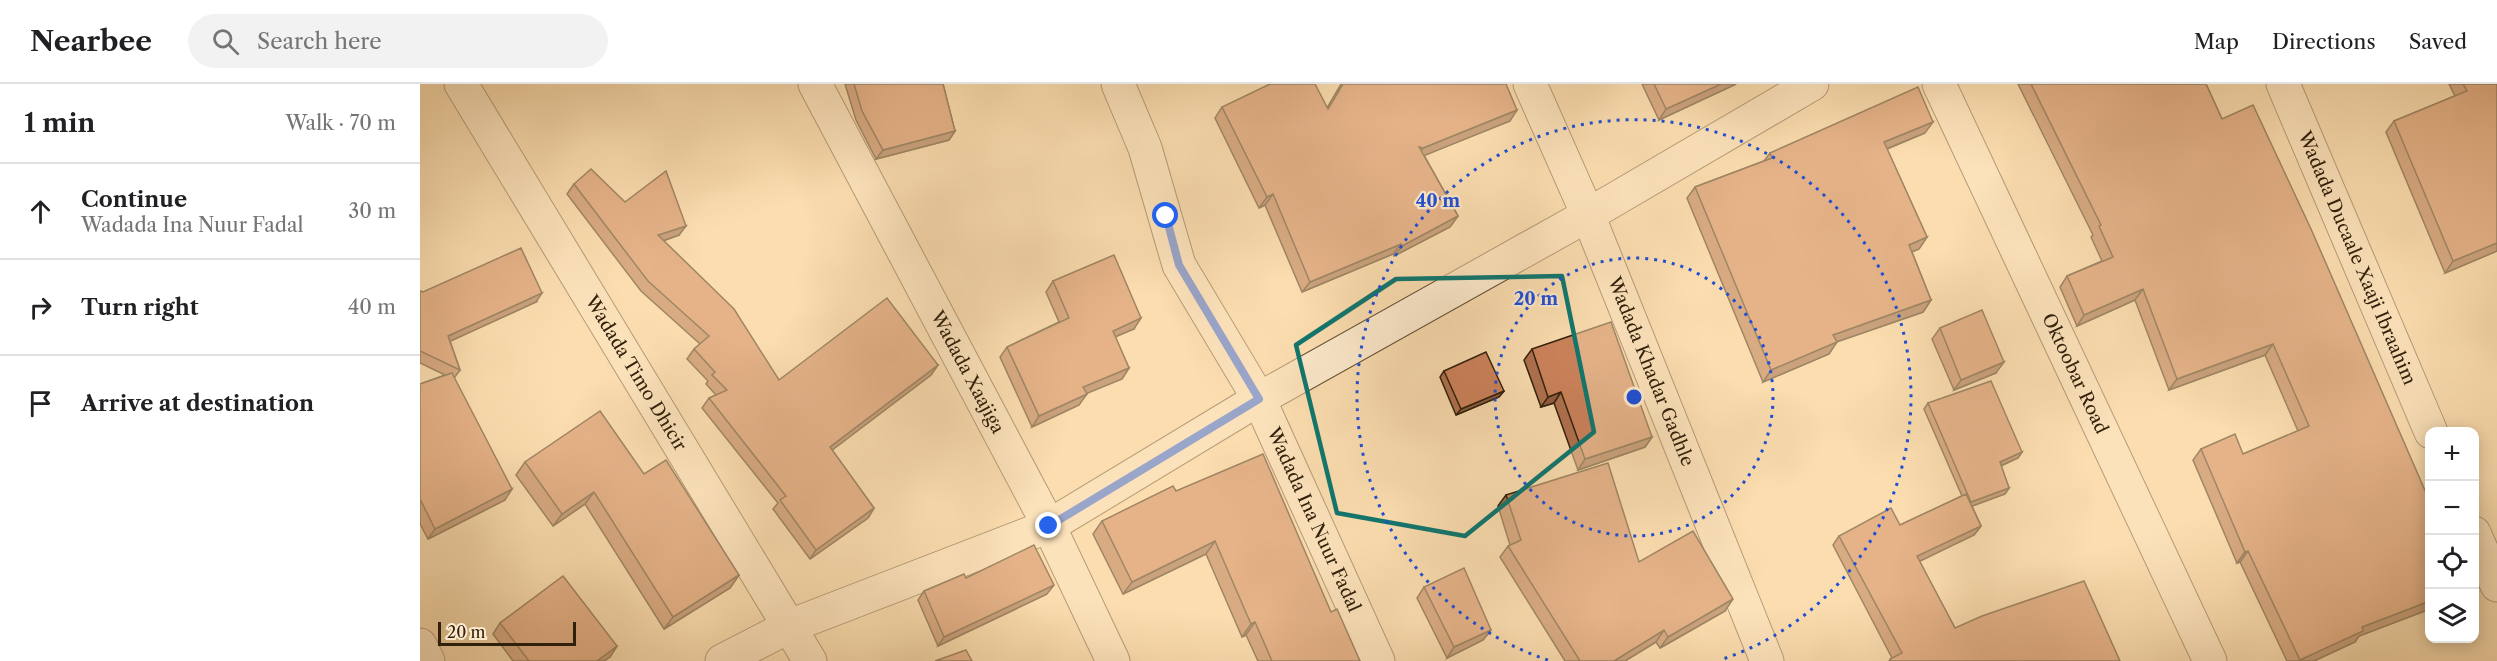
<!DOCTYPE html>
<meta charset="utf-8">
<style>
:root{--surface:#fff;--page:#f2f2f2;--text:#202124;--muted:#757577;--line:#e0e0e0}
body{margin:0;font-family:"Libre Caslon Text",serif;background:var(--page);color:var(--text)}
.controls{position:absolute;right:18px;bottom:18px;display:grid;overflow:hidden;border-radius:12px;box-shadow:0 3px 15px #0003}
.controls button{width:54px;height:54px;display:grid;place-items:center;padding:0;border:0;border-bottom:2px solid var(--line);background:var(--surface);color:var(--text);font:30px sans-serif}
.scale{position:absolute;left:18px;bottom:15px;width:138px;box-sizing:border-box;padding-left:6px;border:3px solid #30200c;border-top:0;font-size:16px;line-height:21px;white-space:nowrap;color:#30200c;-webkit-text-stroke:4px #fce9cb;paint-order:stroke}
.stop{position:absolute;width:18px;height:18px;margin:-14px;border:4px solid #2563eb;border-radius:50%;background:#fff}
.stop.end{background:#2563eb;border-color:#fff;box-shadow:0 2px 6px #0008}
.list{margin:0;padding:0;list-style:none}
h2{display:flex;justify-content:space-between;align-items:center;height:78px;margin:0;padding:0 24px;font-size:26px}
h2 small{font-size:20px;font-weight:400;color:var(--muted)}
.list li{display:grid;grid-template-columns:39px 1fr auto;gap:18px;align-items:center;box-sizing:border-box;height:96px;padding:0 24px;border-top:2px solid var(--line)}
.list b{display:block;font-size:22px;white-space:nowrap}
.list p{margin:0;font-size:20px;white-space:nowrap;color:var(--muted)}
.list em{font-size:20px;font-style:normal;color:var(--muted)}
.icon{flex:none;width:33px;height:33px;fill:none;stroke:currentColor;stroke-width:2;stroke-linecap:round;stroke-linejoin:round}
.map{position:relative;flex:none;width:2077px;height:577px;overflow:hidden}
header{display:flex;align-items:center;gap:36px;box-sizing:border-box;height:84px;padding:0 30px;background:var(--surface);border-bottom:2px solid var(--line)}
header strong{font-size:28px}
nav{display:flex;gap:33px;margin-inline-start:auto;font-size:21px}
.search{width:420px;height:54px;background:var(--page);display:flex;align-items:center;gap:15px;box-sizing:border-box;padding:0 21px;border-radius:33px;color:var(--muted);font-size:22px}
main{display:flex}
aside{flex:1;background:var(--surface)}
.map>svg:first-child{display:block}
.lines{fill:none;stroke-linecap:round;stroke-linejoin:round}
.minor-casing{stroke:#634f35;stroke-width:35}
.tertiary-casing{stroke:#634f35;stroke-width:35}
.minor{stroke:#fce9cb;stroke-width:33}
.tertiary{stroke:#fce9cb;stroke-width:33}
.wall{fill:#af704e;stroke:#30200c;stroke-width:1.5}
.shaded-wall{fill:#8f5b40;stroke:#30200c;stroke-width:1.5}
.building{fill:#cc825b;stroke:#30200c;stroke-width:1.5}
.route{stroke:#2563eb;stroke-width:8}
.marked{fill:none;stroke:#0f766e;stroke-width:4.5;stroke-linejoin:round}
.ring{fill:none;stroke:#1d4ed8;stroke-width:3;stroke-dasharray:3 6}
.labels{text-anchor:middle;stroke-width:4.5;stroke-linejoin:round;paint-order:stroke}
.street-label{font-size:18px;fill:#30200c;stroke:#fce9cb}
.centre{fill:#1d4ed8;stroke:#fce9cb;stroke-width:3}
.ring-label{font-size:18px;text-anchor:middle;font-weight:bold;fill:#1d4ed8;stroke:#fce9cb;stroke-width:4.5;stroke-linejoin:round;paint-order:stroke}
</style>
<header>
<strong>Nearbee</strong>
<div class="search"><svg class="icon" aria-label="search" viewBox="0 0 24 24"><circle cx="10" cy="10" r="6"/><path d="M15 15l6 6"/></svg>Search here</div>
<nav><a>Map</a><a>Directions</a><a>Saved</a></nav>
</header>
<main>
<aside>
<h2>1 min<small>Walk · 70 m</small></h2>
<ul class="list">
<li><svg class="icon" aria-label="ahead" viewBox="0 0 24 24"><path d="M12 20V5M6 11l6-6 6 6"/></svg><div><b>Continue</b><p>Wadada Ina Nuur Fadal</p></div><em>30 m</em></li>
<li><svg class="icon" aria-label="right" viewBox="0 0 24 24"><path d="M7 20v-9h11M14 6l5 5-5 5"/></svg><div><b>Turn right</b></div><em>40 m</em></li>
<li><svg class="icon" aria-label="arrive" viewBox="0 0 24 24"><path d="M6 21V4h12l-3 4 3 4H6"/></svg><div><b>Arrive at destination</b></div></li>
</ul>
</aside>
<div class="map">
<svg width="2077" height="577" viewBox="0 0 2077 577">
<rect width="100%" height="100%" fill="#fbddaf"/>
<filter id="stains"><feTurbulence type="fractalNoise" baseFrequency=".00333" numOctaves="4"/><feColorMatrix values="0 0 0 0 .2 0 0 0 0 .09 0 0 0 0 .02 0 0 0 .5 -.17"/></filter>
<radialGradient id="worn" r=".72"><stop offset=".6" stop-color="#630" stop-opacity="0"/><stop offset="1" stop-color="#630" stop-opacity=".3"/></radialGradient>
<g class="lines">
<defs>
<g id="minor">
<path id="s1" d="M41 0 390 577"/>
<path id="s2" d="M395 0 629 442 693 577"/>
<path id="s3" d="M698 0 725 64 759 181 839 315 958 577"/>
<path id="s4" d="M1110 0 1168 131 1347 577"/>
<path id="s5" d="M1863 0 2011 348"/>
<polyline points="2054,449 2077,501"/>
<polyline points="0,561 8,577"/>
<polyline points="302,577 370,542 629,442 839,315 1168,131 1392,0"/>
</g>
<g id="tertiary">
<path id="s6" d="M1519 0 1790 577"/>
</g>
</defs>
<!-- minor casing -->
<use href="#minor" class="minor-casing"/>
<!-- tertiary casing -->
<use href="#tertiary" class="tertiary-casing"/>
<!-- minor -->
<use href="#minor" class="minor"/>
<!-- tertiary -->
<use href="#tertiary" class="tertiary"/>
</g>
<!-- wall -->
<g class="wall">
<polygon points="425,0 523,0 535,47 529,56 456,75 436,36"/>
<polygon points="921,0 1086,0 1090,37 1004,71 1038,132 1030,143 974,172 973,170 882,208 845,121 839,124 795,34 802,23 907,24"/>
<polygon points="1222,0 1316,0 1239,36"/>
<polygon points="1598,0 1786,0 1802,35 2010,418 2010,525 1939,552 1935,558 1894,577 1867,577 1820,478 1817,479 1773,376 1781,365 1823,370 1878,347 1845,271 1749,306 1715,216 1657,242 1640,203 1647,192 1682,177 1671,153 1673,151"/>
<polygon points="2029,0 2077,0 2077,167 2025,189 1966,48 1974,37 2035,12"/>
<polygon points="1505,49 1467,65 1507,153 1499,165 1492,168 1511,216 1503,228 1416,258 1409,270 1343,298 1267,114 1275,103 1344,77 1350,69"/>
<polygon points="154,100 205,118 259,151 243,157 359,296 518,281 511,291 412,366 454,424 448,434 390,475 353,425 358,419 282,324 289,314 296,311 286,300 288,297 267,275 274,265 280,260 221,207 147,110"/>
<polygon points="633,197 714,245 695,253 709,284 702,295 666,309 659,321 612,343 580,273 587,263 639,238 626,208"/>
<polygon points="0,207 3,208 116,218 30,257 40,286 34,294 85,416 8,455 0,440 0,300 25,291 0,279"/>
<polygon points="1520,244 1576,289 1534,306 1512,255"/>
<polygon points="1112,265 1232,353 1225,363 1158,386 1134,319 1121,323 1104,276"/>
<polygon points="1024,287 1084,307 1079,313 1036,331 1020,293"/>
<polygon points="1508,319 1602,368 1598,374 1581,382 1589,404 1585,410 1552,422 1561,442 1554,451 1499,477 1535,544 1700,577 1469,577 1472,574 1413,461 1419,452 1480,441 1542,412 1504,325"/>
<polygon points="105,378 224,390 319,491 310,504 244,545 165,420 133,442 96,391"/>
<polygon points="756,407 911,528 940,577 838,577 826,551 822,553 786,470 703,510 673,450 682,437"/>
<polygon points="1086,411 1219,478 1305,527 1240,564 1236,558 1205,577 1145,577 1080,473 1088,462 1090,461 1078,422"/>
<polygon points="1004,503 1071,546 1063,556 1027,574 997,514"/>
<polygon points="504,507 627,510 518,562 498,516"/>
<polygon points="80,539 197,562 190,573 184,577 93,577 73,550"/>
</g>
<!-- shaded-wall -->
<g class="shaded-wall">
<polygon points="1301,0 1316,0 1239,36 1246,25"/>
<polygon points="1097,26 1090,37 996,75 1003,64"/>
<polygon points="1513,38 1505,49 1456,69 1464,58"/>
<polygon points="535,47 529,56 456,75 463,66"/>
<polygon points="853,110 845,121 839,124 847,113"/>
<polygon points="1038,132 1030,143 974,172 982,162"/>
<polygon points="266,142 259,151 231,161 238,151"/>
<polygon points="1507,153 1499,165 1481,172 1489,161"/>
<polygon points="2077,159 2077,167 2025,189 2033,177"/>
<polygon points="981,160 973,170 882,208 890,198"/>
<polygon points="1723,205 1715,216 1657,242 1664,231"/>
<polygon points="122,209 116,218 22,261 28,252"/>
<polygon points="1511,216 1503,228 1405,262 1413,251"/>
<polygon points="721,234 714,245 685,257 693,247"/>
<polygon points="1417,258 1409,270 1343,298 1351,286"/>
<polygon points="1853,260 1845,271 1749,306 1757,295"/>
<polygon points="1584,278 1576,289 1534,306 1541,296"/>
<polygon points="518,281 511,291 403,373 410,363"/>
<polygon points="709,284 702,295 656,314 663,303"/>
<polygon points="1084,307 1079,313 1036,331 1041,325"/>
<polygon points="1141,308 1134,319 1121,323 1128,313"/>
<polygon points="667,310 659,321 612,343 619,332"/>
<polygon points="1232,353 1225,363 1158,386 1165,375"/>
<polygon points="1602,368 1598,374 1575,384 1580,378"/>
<polygon points="1589,404 1585,410 1547,424 1551,418"/>
<polygon points="92,405 85,416 8,455 15,445"/>
<polygon points="174,408 165,420 133,442 142,430"/>
<polygon points="454,424 448,434 390,475 396,466"/>
<polygon points="1561,442 1554,451 1490,482 1497,472"/>
<polygon points="795,457 786,470 703,510 712,498"/>
<polygon points="1828,467 1820,478 1817,479 1825,468"/>
<polygon points="319,491 310,504 244,545 253,533"/>
<polygon points="634,501 627,510 518,562 524,553"/>
<polygon points="1313,515 1305,527 1240,564 1248,553"/>
<polygon points="2010,517 2010,525 1939,552 1935,558 1894,577 1879,577 1942,543"/>
<polygon points="835,538 826,551 822,553 831,540"/>
<polygon points="1071,546 1063,556 1027,574 1034,563"/>
<polygon points="1244,546 1236,558 1205,577 1194,577"/>
<polygon points="197,562 190,573 184,577 177,577"/>
</g>
<!-- building -->
<g class="building">
<polygon points="434,0 523,0 535,47 463,66 442,27"/>
<polygon points="850,0 895,0 908,25 923,0 1086,0 1097,26 1003,64 999,63 1038,132 982,162 981,160 890,198 853,110 847,113 802,23"/>
<polygon points="1234,0 1301,0 1246,25"/>
<polygon points="1611,0 1786,0 1802,35 1833,21 1891,145 2010,418 2010,517 1942,543 1943,547 1880,576 1828,467 1825,468 1781,365 1815,350 1823,370 1889,342 1853,260 1757,295 1723,205 1664,231 1647,192 1693,173 1679,142 1681,141"/>
<polygon points="2043,0 2077,0 2077,159 2033,177 1974,37 2047,7"/>
<polygon points="1498,3 1513,38 1464,58 1507,153 1489,161 1511,216 1413,251 1417,258 1351,286 1275,103 1352,74 1350,69"/>
<polygon points="171,85 205,118 246,87 266,142 238,151 314,225 359,296 467,214 518,281 410,363 454,424 396,466 360,416 366,412 289,314 307,306 292,291 295,288 274,265 289,252 228,197 154,100"/>
<polygon points="101,164 122,209 28,252 40,286 0,267 0,207 3,208"/>
<polygon points="694,171 721,234 693,247 709,284 663,303 667,310 619,332 587,263 649,234 633,197"/>
<polygon points="1562,226 1584,278 1541,296 1520,244"/>
<polygon points="1191,238 1232,353 1165,375 1141,308 1128,313 1112,265"/>
<polygon points="1066,268 1084,307 1041,325 1024,287"/>
<polygon points="32,289 92,405 15,445 0,415 0,300"/>
<polygon points="1571,297 1602,368 1580,378 1589,404 1551,418 1508,319"/>
<polygon points="180,327 224,390 246,376 319,491 253,533 174,408 142,430 105,378"/>
<polygon points="843,370 911,528 917,525 940,577 852,577 835,538 831,540 795,457 712,498 682,437 753,402 756,407"/>
<polygon points="1188,379 1219,478 1273,447 1313,515 1248,553 1244,546 1194,577 1160,577 1088,462 1101,456 1086,411"/>
<polygon points="1546,410 1561,442 1497,472 1535,544 1562,532 1664,497 1700,577 1471,577 1470,575 1482,569 1419,452 1471,424 1480,441"/>
<polygon points="614,461 634,501 524,553 504,507 544,490 546,494"/>
<polygon points="1044,484 1071,546 1034,563 1004,503"/>
<polygon points="143,492 197,562 177,577 109,577 80,539"/>
<polygon points="546,566 552,577 515,577"/>
</g>
<g class="lines">
<!-- route -->
<polyline class="route" points="629,442 839,315 759,181 746,132"/>
</g>
<!-- marked area -->
<path d="M0 0H2077V577H0ZM1142 192 1174 348 1045 452 917 429 876 261 976 195Z" fill="#fbddaf" fill-opacity=".55" fill-rule="evenodd"/>
<path class="marked" d="M1142 192 1174 348 1045 452 917 429 876 261 976 195Z"/>
<!-- distance rings -->
<g class="ring">
<circle cx="1214" cy="313" r="139"/>
<path d="M1128 576A277 277 0 1 1 1300 576"/>
</g>
<g class="labels">
<!-- street labels -->
<g class="street-label">
<text dy="6" stroke="none"><textPath href="#s5" startOffset="189">Wadada Ducaale Xaaji Ibraahim</textPath></text>
<text dy="6" stroke="none"><textPath href="#s2" startOffset="326">Wadada Xaajiga</textPath></text>
<text dy="6" stroke="none"><textPath href="#s4" startOffset="312">Wadada Khadar Gadhle</textPath></text>
<text dy="6" stroke="none"><textPath href="#s1" startOffset="338">Wadada Timo Dhicir</textPath></text>
<text dy="6" stroke="none"><textPath href="#s6" startOffset="320">Oktoobar Road</textPath></text>
<text dy="6" stroke="none"><textPath href="#s3" startOffset="480">Wadada Ina Nuur Fadal</textPath></text>
</g>
</g>
<circle cx="1214" cy="313" r="9" class="centre"/>
<g class="ring-label">
<text x="1018" y="123">40 m</text>
<text x="1116" y="221">20 m</text>
</g>
<rect width="100%" height="100%" filter="url(#stains)"/>
<rect width="100%" height="100%" fill="url(#worn)"/>
</svg>
<div class="controls">
<button>+</button>
<button>−</button>
<button><svg class="icon" aria-label="locate" viewBox="0 0 24 24"><circle cx="12" cy="12" r="6"/><path d="M12 2v4M12 18v4M2 12h4M18 12h4"/></svg></button>
<button><svg class="icon" aria-label="layers" viewBox="0 0 24 24"><path d="M12 4l9 5-9 5-9-5zM3 14l9 5 9-5"/></svg></button>
</div>
<div class="scale">20 m</div>
<div class="stop" style="left:746px;top:132px"></div>
<div class="stop end" style="left:629px;top:442px"></div>
</div>
</main>
